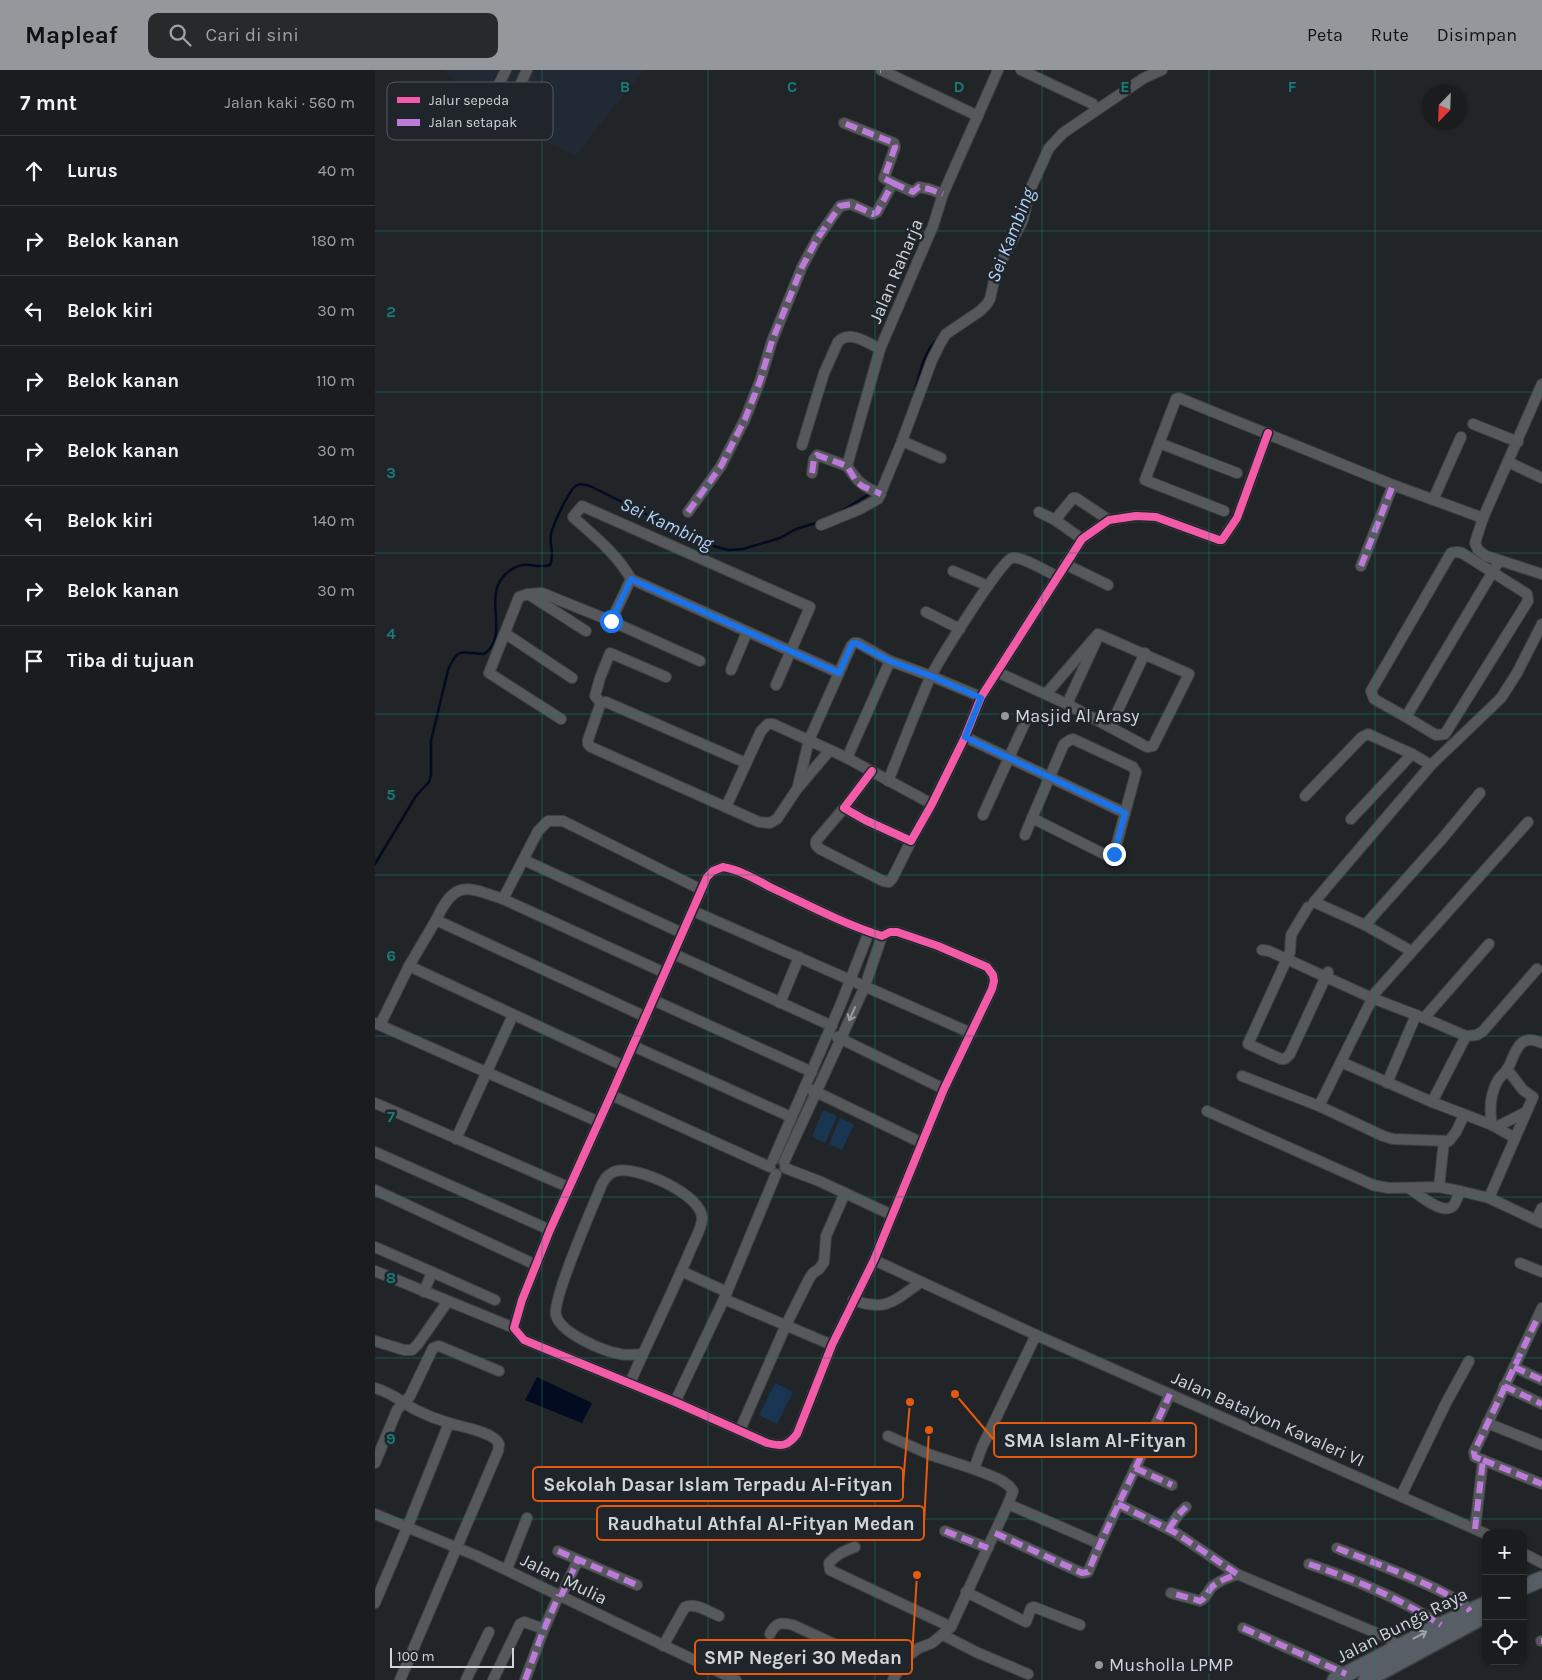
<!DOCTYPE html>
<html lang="id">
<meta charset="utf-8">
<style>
:root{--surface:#1a1c1e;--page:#27292b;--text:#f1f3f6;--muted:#9fa1a4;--line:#383a3c;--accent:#94979c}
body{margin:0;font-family:Karla,sans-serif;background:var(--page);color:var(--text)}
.controls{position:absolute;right:15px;bottom:15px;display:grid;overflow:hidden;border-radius:10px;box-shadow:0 1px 4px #0004}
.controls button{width:45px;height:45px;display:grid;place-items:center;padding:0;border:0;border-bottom:1px solid var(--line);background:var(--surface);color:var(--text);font:25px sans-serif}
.compass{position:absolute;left:1047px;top:15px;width:45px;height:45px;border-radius:50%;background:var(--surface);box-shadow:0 1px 4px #0004;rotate:203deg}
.scale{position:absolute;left:15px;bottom:12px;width:124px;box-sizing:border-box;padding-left:5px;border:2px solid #d1d5da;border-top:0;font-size:14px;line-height:18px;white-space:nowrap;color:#d1d5da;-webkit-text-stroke:4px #1f252b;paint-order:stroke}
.stop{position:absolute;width:15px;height:15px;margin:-11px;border:4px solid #1a73e8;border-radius:50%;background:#fff}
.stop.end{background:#1a73e8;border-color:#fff;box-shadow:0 1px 5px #0008}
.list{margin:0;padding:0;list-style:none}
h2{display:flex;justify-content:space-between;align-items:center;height:65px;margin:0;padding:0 20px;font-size:21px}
h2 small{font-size:16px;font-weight:400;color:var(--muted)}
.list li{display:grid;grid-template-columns:32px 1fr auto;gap:15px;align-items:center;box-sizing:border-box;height:70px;padding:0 20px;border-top:1px solid var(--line)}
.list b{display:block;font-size:19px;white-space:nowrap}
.list em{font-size:16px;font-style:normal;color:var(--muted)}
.icon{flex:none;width:28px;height:28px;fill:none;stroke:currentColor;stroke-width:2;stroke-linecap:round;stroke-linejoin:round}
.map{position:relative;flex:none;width:1167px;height:1610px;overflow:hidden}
header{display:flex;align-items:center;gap:30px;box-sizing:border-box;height:70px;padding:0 25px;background:var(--accent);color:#111}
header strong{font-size:24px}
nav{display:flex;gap:28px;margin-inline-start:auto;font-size:18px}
.search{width:350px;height:45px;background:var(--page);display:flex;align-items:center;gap:12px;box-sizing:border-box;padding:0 18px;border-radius:10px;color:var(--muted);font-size:19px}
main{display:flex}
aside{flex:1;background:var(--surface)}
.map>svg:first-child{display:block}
.built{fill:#212a34}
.green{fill:#183552}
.water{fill:#030b20}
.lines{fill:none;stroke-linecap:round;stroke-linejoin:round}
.stream{stroke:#030b20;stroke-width:2.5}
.street-casing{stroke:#3f4245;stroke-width:12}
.primary-casing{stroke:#3f4245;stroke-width:18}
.street{stroke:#56585b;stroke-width:10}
.primary{stroke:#575e66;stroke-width:15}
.quiet{stroke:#bd7bd9;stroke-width:6;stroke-dasharray:12 6;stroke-linecap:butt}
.cycleway-casing{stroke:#1f252b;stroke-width:11}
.cycleway{stroke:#f35aa7;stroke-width:8}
.oneway{stroke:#9a9da1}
.oneway2{stroke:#a0a5ac}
.route{stroke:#1a73e8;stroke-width:6}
.grid{fill:none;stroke:#197b73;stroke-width:1;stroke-opacity:0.55}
.poi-dot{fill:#94979c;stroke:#1f252b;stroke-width:2}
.labels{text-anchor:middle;stroke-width:5;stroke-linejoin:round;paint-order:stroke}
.street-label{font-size:18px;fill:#d1d5da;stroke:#1f252b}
.poi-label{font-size:18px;fill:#d1d5da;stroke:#1f252b;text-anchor:start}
.water-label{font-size:19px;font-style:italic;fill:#b1d2f5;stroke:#1f252b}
.key{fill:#1f252b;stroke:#545a60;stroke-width:1}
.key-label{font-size:14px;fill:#d1d5da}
.grid-label{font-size:16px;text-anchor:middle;font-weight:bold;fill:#197b73;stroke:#1f252b;stroke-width:5;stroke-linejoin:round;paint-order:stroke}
.leader{fill:none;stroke:#e8590c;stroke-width:2}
.callout-dot{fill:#e8590c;stroke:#1f252b;stroke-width:2}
.callout{fill:#1f252b;stroke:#e8590c;stroke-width:2}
.callout-label{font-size:19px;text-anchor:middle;font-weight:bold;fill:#d1d5da}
</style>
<header>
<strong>Mapleaf</strong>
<div class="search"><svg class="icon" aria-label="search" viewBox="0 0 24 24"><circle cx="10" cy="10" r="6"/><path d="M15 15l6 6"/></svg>Cari di sini</div>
<nav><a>Peta</a><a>Rute</a><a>Disimpan</a></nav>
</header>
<main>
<aside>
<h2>7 mnt<small>Jalan kaki · 560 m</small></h2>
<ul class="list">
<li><svg class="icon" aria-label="ahead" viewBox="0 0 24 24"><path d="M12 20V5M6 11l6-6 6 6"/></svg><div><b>Lurus</b></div><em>40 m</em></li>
<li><svg class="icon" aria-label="right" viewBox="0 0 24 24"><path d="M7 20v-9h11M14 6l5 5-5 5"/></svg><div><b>Belok kanan</b></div><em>180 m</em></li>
<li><svg class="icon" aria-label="left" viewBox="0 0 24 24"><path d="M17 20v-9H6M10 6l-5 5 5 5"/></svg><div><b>Belok kiri</b></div><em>30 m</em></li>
<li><svg class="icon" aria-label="right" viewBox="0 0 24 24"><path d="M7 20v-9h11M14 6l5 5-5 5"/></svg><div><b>Belok kanan</b></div><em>110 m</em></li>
<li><svg class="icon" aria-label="right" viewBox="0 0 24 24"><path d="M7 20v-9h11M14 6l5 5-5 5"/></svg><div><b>Belok kanan</b></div><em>30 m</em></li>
<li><svg class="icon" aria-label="left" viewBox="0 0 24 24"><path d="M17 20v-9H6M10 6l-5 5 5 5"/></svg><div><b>Belok kiri</b></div><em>140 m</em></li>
<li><svg class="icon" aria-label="right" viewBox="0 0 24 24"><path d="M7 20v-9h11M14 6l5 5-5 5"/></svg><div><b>Belok kanan</b></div><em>30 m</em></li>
<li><svg class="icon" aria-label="arrive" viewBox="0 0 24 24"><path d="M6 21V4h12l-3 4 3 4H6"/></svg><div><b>Tiba di tujuan</b></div></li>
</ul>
</aside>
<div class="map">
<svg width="1167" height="1610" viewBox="0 0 1167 1610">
<rect width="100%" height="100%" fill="#222528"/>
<!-- built -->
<polygon class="built" points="70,0 268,0 200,86 116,46"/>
<!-- green -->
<g class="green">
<polygon points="448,1040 462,1046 450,1073 437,1067"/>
<polygon points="465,1048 479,1054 467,1080 454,1074"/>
<polygon points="400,1313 418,1322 402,1354 384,1345"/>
</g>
<!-- water -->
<polygon class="water" points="162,1307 217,1333 207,1353 150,1330"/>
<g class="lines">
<!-- stream -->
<g class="stream">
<path d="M539 326C544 307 548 280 564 268"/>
<polyline points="512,395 522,370"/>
<polyline points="460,445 496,423"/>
<path d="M0 794 41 726 54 712 56 705V671L73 600C83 576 87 583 109 584 139 564 99 517 141 497 152 491 163 499 175 495 180 484 174 475 176 464 178 455 194 419 202 415 207 413 212 415 217 417L331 474 353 480 368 479 385 474 405 468 421 459 444 452"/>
</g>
<defs>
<g id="street">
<path d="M131 0 120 22 121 28C125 33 129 35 136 34L152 0"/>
<polyline points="506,0 603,46"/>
<polyline points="646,0 718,34"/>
<polyline points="518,113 538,122 544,117 554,119 568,124"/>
<polyline points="1167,314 1108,448 1100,473 1103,480 1111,486 1167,504"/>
<polyline points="1098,354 1143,372"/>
<polyline points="527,371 566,388"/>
<polyline points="784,373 862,403"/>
<path d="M427 375 449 303 463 272C474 259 493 273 505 279"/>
<polyline points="1133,392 1167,408"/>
<polyline points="472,396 505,279 558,156 568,124 623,0"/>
<path d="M472 396C483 412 488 417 506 424"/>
<polyline points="437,403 439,389 442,385 472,396"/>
<polyline points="1058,430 1086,367"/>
<polyline points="849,441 770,410 801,329 804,328 1018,415 1108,448"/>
<polyline points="313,442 346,396 370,349 385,311 397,271 427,197 442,169 465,136 476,134 498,144 502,142 518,113 509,108 520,77 519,73 469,53"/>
<polyline points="664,442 680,450 707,469"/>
<polyline points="680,450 698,428 701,428 734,450"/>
<polyline points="446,455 485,439 503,429 527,371 557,290 565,274 571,264 605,241 612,234 615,229 621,202 648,150 655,120 674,78 688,63 713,46 769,8 787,0"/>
<polyline points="690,494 733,515"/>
<polyline points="986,496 1018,415"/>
<polyline points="578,501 613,516"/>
<polyline points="153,524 211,561"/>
<polyline points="551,542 585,559"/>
<polyline points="236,551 256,509"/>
<polyline points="131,564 197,608"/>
<polyline points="356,600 372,562"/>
<polyline points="622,602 692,634 772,677 778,676 814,604 723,564 671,624"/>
<path d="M401 615 435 537 207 436 198 447C219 466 242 484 256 509 325 540 394 572 464 603"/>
<polyline points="226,633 220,626 225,608 235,583 291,607"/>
<polyline points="692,634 723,567"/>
<polyline points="1031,647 999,629 996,621 1076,483 1082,482 1087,483 1152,524 1153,531 1070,664 1061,665 1031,647 1117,503 1124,491"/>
<polyline points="186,649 114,603 144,527 153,524 167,523 236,551 325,591"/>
<polyline points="735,657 770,583"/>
<polyline points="590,667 750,743"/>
<polygon points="698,669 758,697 761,702 739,784 731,785 657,748 689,674 695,670"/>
<polyline points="472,688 515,591"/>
<polyline points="371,693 231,632 226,633 225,635 213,670 213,674 216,677 384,752 395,753 402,749 422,719 455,680 472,688 557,734"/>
<polyline points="497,701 469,738 490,750 536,771 557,734 590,667 606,627 707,469 734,450 761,446 781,447 844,470 847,470 862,448 893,363"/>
<path d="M513 711C527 677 540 642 555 608 563 592 625 491 637 488 647 486 672 502 682 506"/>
<polyline points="423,716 434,670 476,576 479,573 483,573 515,591 556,606 606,627"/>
<polyline points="930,726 987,667 993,664 1037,684 1056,695"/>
<polyline points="351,737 386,661 393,654 398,654 455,680"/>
<polyline points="469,738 441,771 441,775 445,779 508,811 514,812 517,809 536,771"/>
<polyline points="608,745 652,648"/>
<polyline points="976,749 1037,684"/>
<polyline points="650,765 657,748"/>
<polyline points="149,790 307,863"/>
<path d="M348 797C365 800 382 810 397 818 433 835 469 854 507 866L515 862H522L563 876 612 897 618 905 619 911 617 919 569 1019 499 1190 457 1275 422 1364C413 1376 407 1377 392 1373L300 1332 149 1270 139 1258 147 1230 175 1160 236 1025 332 807 338 801Z"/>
<polyline points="128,829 290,903"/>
<polyline points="933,837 916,865 915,882 873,974 906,989 910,989 915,984 953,902"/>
<polyline points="318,841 596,963"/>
<polyline points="61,850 34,896 249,996"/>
<polyline points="990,855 1067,769 1105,723"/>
<polyline points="887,880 894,881 997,928 1049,948 1091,966 1102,965 1108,961 1162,899"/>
<polyline points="1036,881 990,855 939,832 1056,695 1126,628 1142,603 1167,554"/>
<polyline points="299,884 457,956"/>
<polyline points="278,930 437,1002"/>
<polyline points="405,933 424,887"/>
<path d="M271 947 61 850C80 809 92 817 128 829L163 761 173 751H188L327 820"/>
<polyline points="1049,948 1114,874"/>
<polyline points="0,953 224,1052"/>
<polyline points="5,955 34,896"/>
<polyline points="462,967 569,1019"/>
<polyline points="258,976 416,1047"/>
<polyline points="966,992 1057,1032 1117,1055 1140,1068"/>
<polyline points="867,1006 944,1036 1008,1066 1018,1069 1074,1071 1081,1062 1089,1045"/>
<polyline points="1012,1013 1041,945"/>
<polyline points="437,1020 547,1073"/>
<polyline points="236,1025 395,1097"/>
<polyline points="1057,1032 1091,966"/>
<polyline points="0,1033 193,1117"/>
<polyline points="944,1036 1000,923 1153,752"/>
<polyline points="832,1041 998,1115 1014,1118 1064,1117 1085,1121 1114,1128 1167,1153"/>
<path d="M1117 1055C1114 1039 1115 1024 1123 1010 1126 1006 1131 1002 1133 998 1141 983 1143 962 1167 973"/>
<polyline points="1121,1057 1151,1042"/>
<polyline points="81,1069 138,945"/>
<polyline points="0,1082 175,1160"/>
<polyline points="398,1090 465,936 494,862"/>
<polyline points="409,1092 490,916 507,866"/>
<polyline points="410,1098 444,1111 517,1145"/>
<polyline points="1064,1117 1069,1071"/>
<path d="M1034 1118C1043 1124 1068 1146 1078 1136 1081 1133 1083 1126 1085 1121"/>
<polyline points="0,1120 161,1195"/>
<polyline points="1114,1128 1158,1027 1148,1020 1132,999"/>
<polyline points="1161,1150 1167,1138"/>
<polyline points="0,1177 57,1202 49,1222"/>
<polyline points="499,1190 661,1265 1111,1464"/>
<polyline points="1145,1193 1167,1202"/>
<polyline points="0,1201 139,1258"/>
<polyline points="306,1201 352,1222"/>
<polyline points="57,1202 120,1230"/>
<polyline points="349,1229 457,1275"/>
<path d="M478 1230C512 1242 519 1231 546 1212"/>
<polyline points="0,1271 29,1280 37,1280 43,1274 73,1231"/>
<polyline points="1139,1297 1167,1310"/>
<path d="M255 1313C274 1269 296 1226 315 1181 318 1173 327 1158 327 1149 329 1125 261 1095 241 1101 234 1103 230 1108 227 1114 219 1134 177 1229 181 1245 185 1263 228 1281 245 1284 252 1286 261 1284 268 1284"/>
<polyline points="1129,1316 1167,1334"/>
<path d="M0 1318C18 1323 26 1332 41 1340 51 1345 64 1350 74 1353 87 1357 119 1362 124 1374L123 1381 106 1421 25 1610"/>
<polyline points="300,1332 349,1229 401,1104"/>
<polyline points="1112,1353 1167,1375"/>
<polyline points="365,1360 411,1255 434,1209 438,1203 444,1199 449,1192 451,1166 470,1123"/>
<polyline points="513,1366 556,1385 599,1399"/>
<polyline points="1108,1390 1167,1414"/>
<polyline points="0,1393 22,1340 35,1326 58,1278 64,1276 124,1301"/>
<polyline points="760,1398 797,1415"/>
<polyline points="1026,1426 1071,1333 1094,1291"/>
<polyline points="633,1434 725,1474"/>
<polyline points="743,1434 801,1463 862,1504 1013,1568 1024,1577"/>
<polyline points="0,1444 102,1486 361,1610"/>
<polyline points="794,1459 803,1445 811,1437"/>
<polyline points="1100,1459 1108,1390 1100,1387 1099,1382 1167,1238"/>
<polyline points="570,1461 613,1478"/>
<polyline points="620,1463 707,1503 713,1502 725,1474 795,1324"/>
<path d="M480 1477C469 1481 462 1484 454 1493L455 1500 576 1557"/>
<path d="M962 1478C988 1489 1082 1522 1095 1541"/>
<polyline points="183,1481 262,1515"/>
<polyline points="1148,1483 1167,1493"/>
<path d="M934 1494C979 1509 1026 1529 1066 1555"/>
<polyline points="132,1499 152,1448"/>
<polyline points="591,1522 651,1552 656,1538 659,1537 705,1555"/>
<path d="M796 1523 825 1531C831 1528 832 1523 836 1518 842 1511 853 1508 862 1504"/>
<polyline points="186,1526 203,1490"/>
<polyline points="0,1533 32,1458 74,1353"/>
<polyline points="868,1558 971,1604"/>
<path d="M395 1564C401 1552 406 1552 418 1555L522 1603"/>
<polyline points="568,1565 601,1582 653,1604"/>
<polyline points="1166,1571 1167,1571"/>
<path d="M288 1576 310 1537C320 1532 334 1542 344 1546"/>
<polyline points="91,1610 114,1562"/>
<polyline points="118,1610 145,1554 149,1552 169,1559"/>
<polyline points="150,1610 169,1559 184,1525"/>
<path d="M518 1610 530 1588 544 1578 557 1573 576 1557 633 1434 638 1421C631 1409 610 1404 599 1399L607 1377 661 1265"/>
</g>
<g id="primary">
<polyline points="1148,1517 1167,1509"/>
<polyline points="960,1610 1066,1555 1111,1534"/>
<polyline points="991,1610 1111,1545"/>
</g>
</defs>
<!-- street casing -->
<use href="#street" class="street-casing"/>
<!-- primary casing -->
<use href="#primary" class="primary-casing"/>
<!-- street -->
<use href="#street" class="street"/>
<!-- primary -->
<use href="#primary" class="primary"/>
<!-- quiet -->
<g class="quiet">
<polyline points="505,0 506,0"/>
<polyline points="518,113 538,122 544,117 554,119 568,124"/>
<polyline points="437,403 439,389 442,385 472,396 481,411 487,416 506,424"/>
<polyline points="313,442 346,396 370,349 385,311 397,271 427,197 442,169 465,136 476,134 498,144 502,142 518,113 509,108 520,77 519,73 469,53"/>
<polyline points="986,496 1018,415"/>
<polyline points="1139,1297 1167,1310"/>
<polyline points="1129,1316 1167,1334"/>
<polyline points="1108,1390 1167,1414"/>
<polyline points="760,1398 797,1415"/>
<path d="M743 1434 801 1463 862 1504C853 1508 842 1511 836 1518 832 1523 831 1528 825 1531L796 1523"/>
<polyline points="794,1459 803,1445 811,1437"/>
<polyline points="1100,1459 1108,1390 1100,1387 1099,1382 1162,1249"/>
<polyline points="570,1461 613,1478"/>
<polyline points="620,1463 707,1503 713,1502 725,1474 795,1324"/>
<path d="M962 1478C988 1489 1082 1522 1095 1541"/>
<polyline points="183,1481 262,1515"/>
<path d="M934 1494C979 1509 1026 1529 1066 1555"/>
<polyline points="186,1526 203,1490"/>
<polyline points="868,1558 971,1604"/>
<polyline points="1166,1571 1167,1571"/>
<polyline points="150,1610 169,1559 184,1525"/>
</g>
<defs>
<g id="cycleway">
<polyline points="497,701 469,738 490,750 536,771 557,734 590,667 606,627 707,469 734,450 761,446 781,447 844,470 847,470 862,448 893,363"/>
<path d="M348 797C365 800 382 810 397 818 433 835 469 854 507 866L515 862H522L563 876 612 897 618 905 619 911 617 919 569 1019 499 1190 457 1275 422 1364C413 1376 407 1377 392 1373L300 1332 149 1270 139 1258 147 1230 175 1160 236 1025 332 807 338 801Z"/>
</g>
</defs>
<!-- cycleway casing -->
<use href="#cycleway" class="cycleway-casing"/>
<!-- cycleway -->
<use href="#cycleway" class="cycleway"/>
</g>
<!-- one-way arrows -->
<defs><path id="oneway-shaft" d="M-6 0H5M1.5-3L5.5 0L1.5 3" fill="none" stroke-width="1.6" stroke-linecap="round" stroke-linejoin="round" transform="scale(1.25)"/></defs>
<use class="oneway" href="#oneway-shaft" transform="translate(477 944) rotate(114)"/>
<use class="oneway2" href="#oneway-shaft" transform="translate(1045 1565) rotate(-28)"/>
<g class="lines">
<!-- route -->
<polyline class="route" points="236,551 256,509 464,603 477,574 481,573 515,591 556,606 606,628 590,667 750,743 739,784"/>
</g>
<!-- grid -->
<path class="grid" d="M167 0V1610M333 0V1610M500 0V1610M667 0V1610M834 0V1610M1000 0V1610M0 161H1167M0 322H1167M0 483H1167M0 644H1167M0 805H1167M0 966H1167M0 1127H1167M0 1288H1167M0 1449H1167"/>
<!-- markers -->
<g class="poi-dot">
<circle cx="630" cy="646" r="5"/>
<circle cx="724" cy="1595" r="5"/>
</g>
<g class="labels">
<!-- street labels -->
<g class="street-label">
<text transform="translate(521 201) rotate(-67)" y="6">Jalan Raharja</text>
<text transform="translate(893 1349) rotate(24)" y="6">Jalan Batalyon Kavaleri VI</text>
<text transform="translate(189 1509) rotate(26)" y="6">Jalan Mulia</text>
<text transform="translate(1027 1555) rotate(-27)" y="6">Jalan Bunga Raya</text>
</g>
<!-- poi labels -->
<g class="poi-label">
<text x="640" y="652">Masjid Al Arasy</text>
<text x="734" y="1601">Musholla LPMP</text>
</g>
<!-- water labels -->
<g class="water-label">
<text transform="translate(635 165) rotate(-68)" y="7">Sei Kambing</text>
<text transform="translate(292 453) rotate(25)" y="7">Sei Kambing</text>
</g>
</g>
<!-- legend -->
<rect x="12" y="12" width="166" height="58" rx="8" class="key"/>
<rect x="22" y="27" width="23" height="6" fill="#f35aa7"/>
<rect x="22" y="49" width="23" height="7" fill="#bd7bd9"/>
<g class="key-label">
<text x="54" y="35">Jalur sepeda</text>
<text x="54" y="57">Jalan setapak</text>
</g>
<g class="grid-label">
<text x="250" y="22">B</text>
<text x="417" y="22">C</text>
<text x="584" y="22">D</text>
<text x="750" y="22">E</text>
<text x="917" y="22">F</text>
<text x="16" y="247">2</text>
<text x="16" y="408">3</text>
<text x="16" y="569">4</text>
<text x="16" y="730">5</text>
<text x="16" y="891">6</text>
<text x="16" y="1052">7</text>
<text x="16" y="1213">8</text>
<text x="16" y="1374">9</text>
</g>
<!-- callouts -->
<path class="leader" d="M580 1324L619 1370M535 1332L528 1414M554 1360L549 1453M542 1505L537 1587"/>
<g class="callout-dot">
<circle cx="580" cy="1324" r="5"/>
<circle cx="535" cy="1332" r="5"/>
<circle cx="554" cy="1360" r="5"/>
<circle cx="542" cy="1505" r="5"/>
</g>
<g class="callout">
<rect x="619" y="1353" width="202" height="34" rx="5"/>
<rect x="158" y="1397" width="370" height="34" rx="5"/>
<rect x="222" y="1436" width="327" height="34" rx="5"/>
<rect x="320" y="1570" width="217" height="34" rx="5"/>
</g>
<g class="callout-label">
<text x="720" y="1377">SMA Islam Al-Fityan</text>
<text x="343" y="1421">Sekolah Dasar Islam Terpadu Al-Fityan</text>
<text x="386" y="1460">Raudhatul Athfal Al-Fityan Medan</text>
<text x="428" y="1594">SMP Negeri 30 Medan</text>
</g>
</svg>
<div class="controls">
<button>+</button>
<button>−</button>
<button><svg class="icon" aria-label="locate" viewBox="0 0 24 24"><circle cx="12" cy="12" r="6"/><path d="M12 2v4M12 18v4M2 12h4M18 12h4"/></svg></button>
</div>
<svg class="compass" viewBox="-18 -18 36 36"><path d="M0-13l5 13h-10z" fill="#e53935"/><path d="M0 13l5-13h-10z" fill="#9fa1a4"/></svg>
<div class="scale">100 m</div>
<div class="stop" style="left:236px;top:551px"></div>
<div class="stop end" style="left:739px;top:784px"></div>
</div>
</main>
